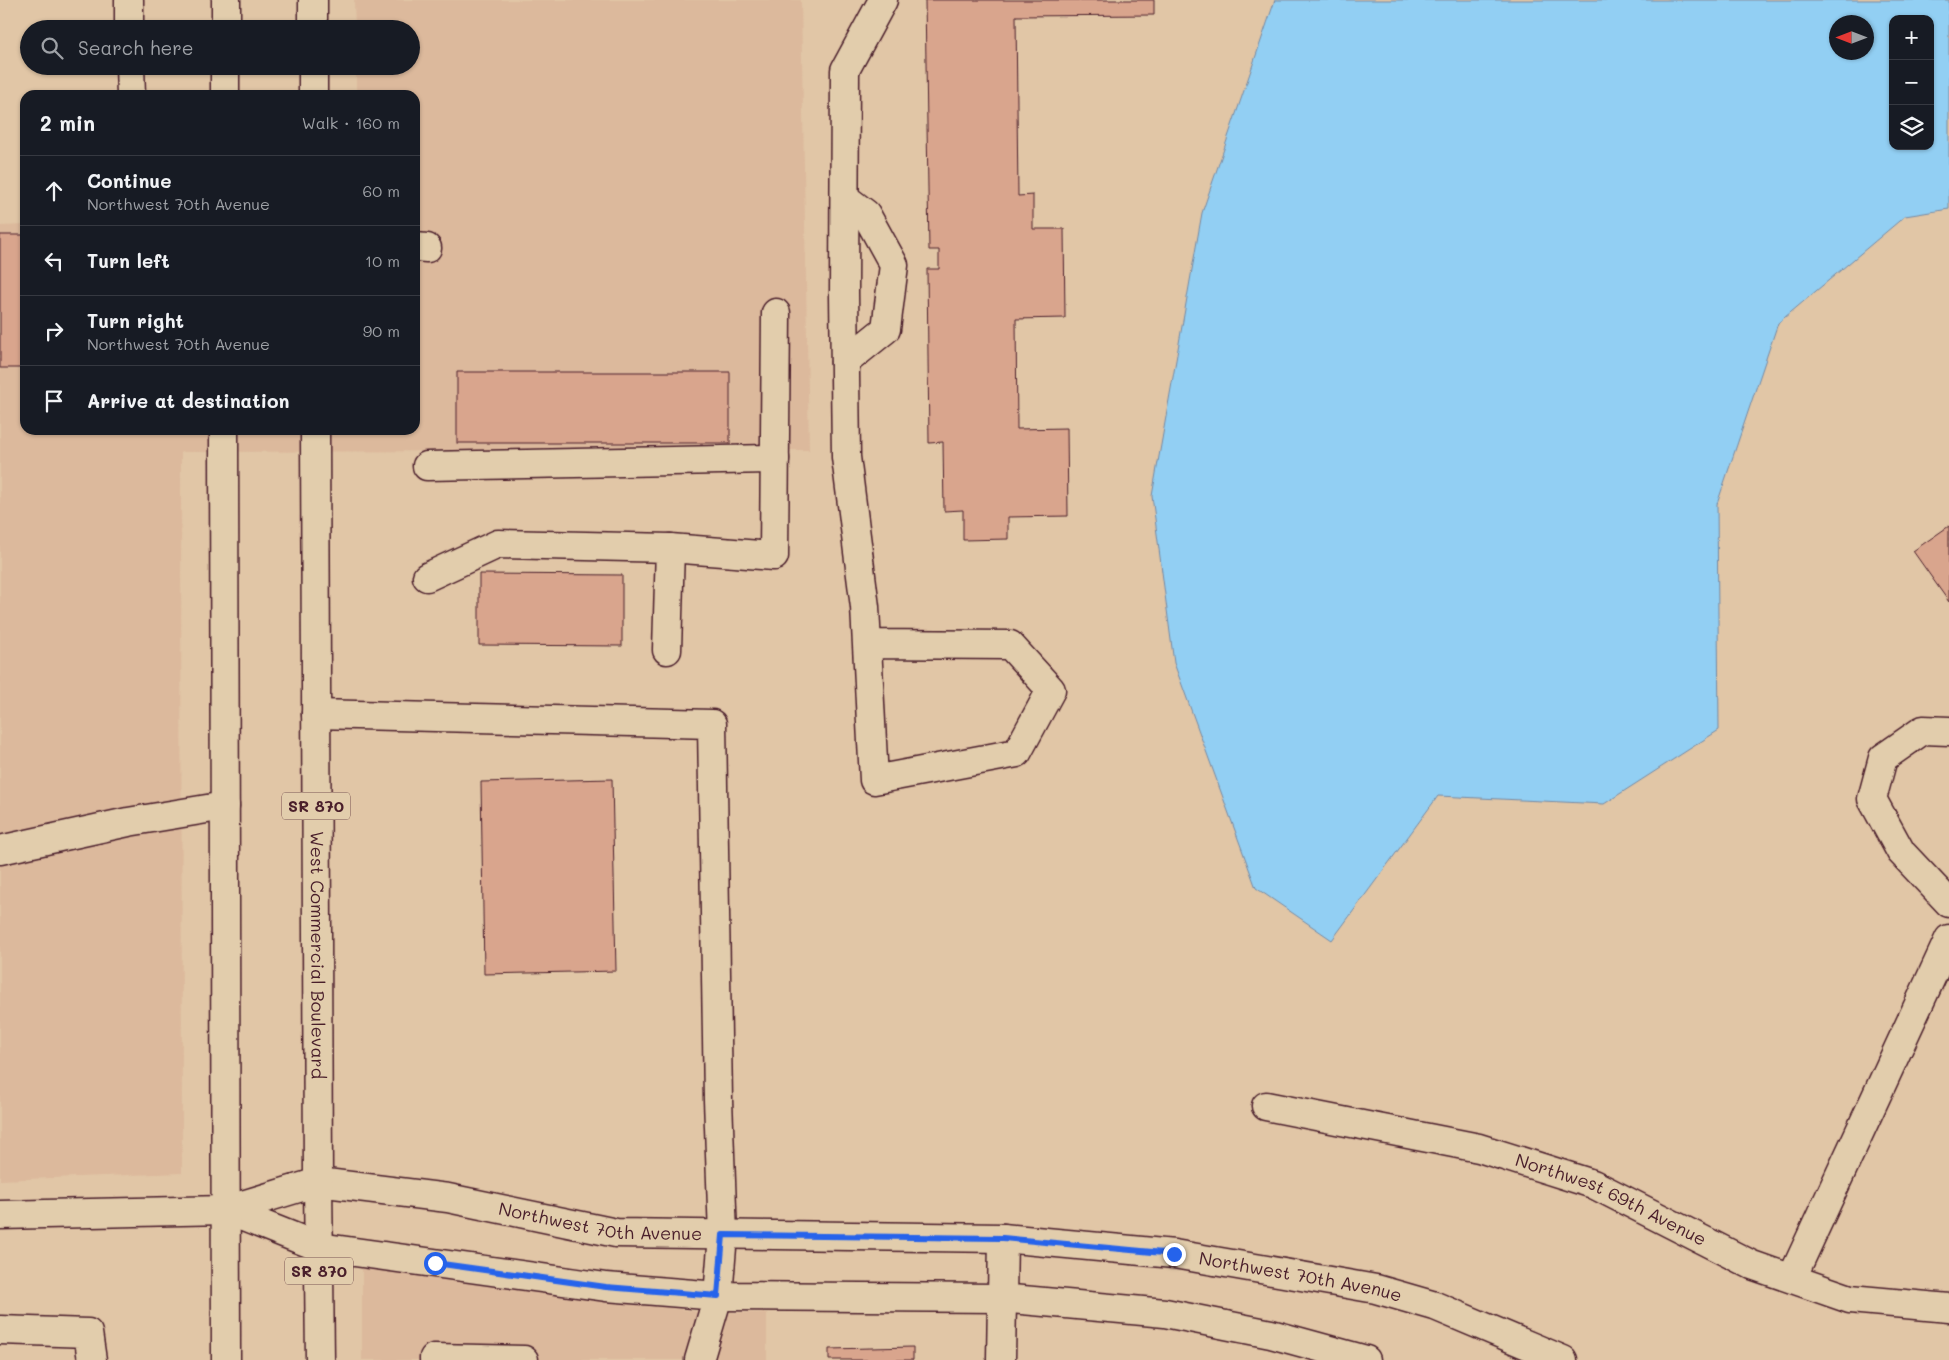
<!DOCTYPE html>
<meta charset="utf-8">
<style>
:root{--surface:#171b24;--page:#20242c;--text:#f1f3f6;--muted:#9ea1a6;--line:#363941}
body{margin:0;font-family:Mali,sans-serif;background:var(--page);color:var(--text)}
.controls{position:absolute;right:15px;top:15px;display:grid;overflow:hidden;border-radius:10px;box-shadow:0 1px 4px #0004}
.controls button{width:45px;height:45px;display:grid;place-items:center;padding:0;border:0;border-bottom:1px solid var(--line);background:var(--surface);color:var(--text);font:25px sans-serif}
.compass{position:absolute;left:1829px;top:15px;width:45px;height:45px;border-radius:50%;background:var(--surface);box-shadow:0 1px 4px #0004;rotate:270deg}
.stop{position:absolute;width:15px;height:15px;margin:-11px;border:4px solid #2563eb;border-radius:50%;background:#fff}
.stop.end{background:#2563eb;border-color:#fff;box-shadow:0 1px 5px #0008}
.list{margin:0;padding:0;list-style:none}
h2{display:flex;justify-content:space-between;align-items:center;height:65px;margin:0;padding:0 20px;font-size:21px}
h2 small{font-size:16px;font-weight:400;color:var(--muted)}
.list li{display:grid;grid-template-columns:32px 1fr auto;gap:15px;align-items:center;box-sizing:border-box;height:70px;padding:0 20px;border-top:1px solid var(--line)}
.list b{display:block;font-size:19px;white-space:nowrap}
.list p{margin:0;font-size:16px;white-space:nowrap;color:var(--muted)}
.list em{font-size:16px;font-style:normal;color:var(--muted)}
.icon{flex:none;width:28px;height:28px;fill:none;stroke:currentColor;stroke-width:2;stroke-linecap:round;stroke-linejoin:round}
.map{position:relative;flex:none;width:1949px;height:1360px;overflow:hidden}
.search{position:absolute;background:var(--surface);box-shadow:0 1px 4px #0004;left:20px;top:20px;width:400px;height:55px;display:flex;align-items:center;gap:12px;box-sizing:border-box;padding:0 18px;border-radius:28px;color:var(--muted);font-size:19px}
.panel{position:absolute;background:var(--surface);box-shadow:0 1px 4px #0004;left:20px;top:90px;width:400px;height:345px;border-radius:15px}
.map>svg:first-child{display:block}
.built{fill:#dcb99c}
.water{fill:#92cff3;stroke:#7589a3;fill-rule:evenodd}
.building{fill:#d9a58d;stroke:#4a1f2b}
.lines{fill:none;stroke-linecap:round;stroke-linejoin:round}
.minor-casing{stroke:#4a1f2b;stroke-width:31}
.highway-casing{stroke:#4a1f2b;stroke-width:31}
.minor{stroke:#e2cdac;stroke-width:28}
.highway{stroke:#e2cdac;stroke-width:28}
.route{stroke:#2563eb;stroke-width:6}
.labels{text-anchor:middle;stroke-width:4;stroke-linejoin:round;paint-order:stroke}
.shield{fill:#e2cdac;stroke:#785352;stroke-width:1}
.shield-label{font-size:16px;font-weight:bold;fill:#4a1f2b}
.street-label{font-size:18px;fill:#4a1f2b;stroke:#e2cdac}
</style>
<div class="map">
<svg width="1949" height="1360" viewBox="0 0 1949 1360">
<rect width="100%" height="100%" fill="#e1c6a6"/>
<filter id="ink" filterUnits="userSpaceOnUse"><feTurbulence type="fractalNoise" baseFrequency=".02" numOctaves="2"/><feDisplacementMap in="SourceGraphic" scale="10" xChannelSelector="R" yChannelSelector="G"/><feConvolveMatrix kernelMatrix="1 2 1 2 8 2 1 2 1" color-interpolation-filters="sRGB"/></filter>
<g filter="url(#ink)">
<!-- built -->
<g class="built">
<polygon points="354,0 801,0 809,450 181,452 182,1173 0,1180 0,226 25,225 25,430 415,430 415,95 356,95 356,66 411,66 411,29 355,29"/>
<polygon points="362,1263 520,1288 701,1312 767,1313 767,1360 362,1360"/>
</g>
<!-- water -->
<path class="water" d="M1275 0H1949V209L1905 216 1778 323 1717 504 1719 730 1604 804 1438 796 1332 940 1256 888 1174 663 1152 496 1202 213ZM1893 19H1930V146H1893ZM1836 22H1866V52H1836Z"/>
<!-- building -->
<g class="building">
<polygon points="925,0 1154,0 1154,15 1016,16 1018,196 1033,195 1033,229 1064,229 1065,318 1016,319 1017,429 1067,428 1068,516 1008,517 1008,539 963,540 963,510 944,511 943,442 929,443 927,269 939,269 939,250 929,250"/>
<rect x="0" y="235" width="25" height="133"/>
<rect x="457" y="372" width="273" height="71"/>
<polygon points="1949,526 1949,602 1913,551"/>
<polygon points="479,574 622,575 622,646 479,645"/>
<polygon points="612,779 616,971 484,974 481,782"/>
<polygon points="913,1347 913,1360 829,1360 829,1349"/>
</g>
<g class="lines">
<defs>
<g id="minor">
<polyline points="129,0 129,29"/>
<polyline points="130,66 131,95"/>
<polyline points="845,198 866,214 894,265 886,329 845,362"/>
<polyline points="415,247 427,248"/>
<polyline points="427,466 775,459"/>
<polyline points="670,548 774,556 776,313"/>
<polyline points="427,577 498,544 670,548 667,650"/>
<polyline points="867,644 1010,645 1051,690 1017,753 874,780 865,607 846,457 844,293 845,70 883,0"/>
<polyline points="316,714 712,724 718,1100 723,1235 718,1296 699,1360"/>
<polyline points="1949,731 1923,730 1883,758 1872,799 1901,852 1949,903"/>
<polyline points="0,850 128,822 225,806"/>
<path id="s1" d="M1266 1106 1479 1148 1593 1184 1752 1265 1850 1299 1949 1308"/>
<polyline points="226,1210 319,1247 606,1287 718,1296 1001,1298 1165,1313 1271,1334 1366,1360"/>
<path id="s2" d="M0 1215 226 1210 318 1182 448 1198 616 1233 1003 1238 1174 1254 1376 1289 1435 1306 1563 1360"/>
<polyline points="1792,1278 1949,939"/>
<polyline points="0,1330 88,1333 92,1360"/>
<polyline points="434,1360 434,1358 524,1360"/>
<polyline points="1001,1360 1003,1238"/>
</g>
<g id="highway">
<polyline points="313,0 313,29"/>
<polyline points="226,29 226,0"/>
<polyline points="313,66 313,95"/>
<polyline points="225,95 225,66"/>
<polyline points="224,430 226,1360"/>
<path id="s3" d="M315 430 318 1182 320 1360"/>
</g>
</defs>
<!-- minor casing -->
<use href="#minor" class="minor-casing"/>
<!-- highway casing -->
<use href="#highway" class="highway-casing"/>
<!-- minor -->
<use href="#minor" class="minor"/>
<!-- highway -->
<use href="#highway" class="highway"/>
</g>
</g>
<g class="lines" filter="url(#ink)">
<!-- route -->
<polyline class="route" points="435,1263 606,1287 718,1296 723,1235 1003,1238 1174,1254"/>
</g>
<g class="labels">
<!-- shield labels -->
<g class="shield">
<rect x="282" y="792.5" width="68" height="27" rx="4"/>
<rect x="285" y="1257.5" width="68" height="27" rx="4"/>
</g>
<g class="shield-label">
<text x="316" y="812">SR 870</text>
<text x="319" y="1277">SR 870</text>
</g>
<!-- street labels -->
<g class="street-label">
<text dy="6" stroke="none"><textPath href="#s3" startOffset="525">West Commercial Boulevard</textPath></text>
<text dy="6" stroke="none"><textPath href="#s1" startOffset="359">Northwest 69th Avenue</textPath></text>
<text dy="6" stroke="none"><textPath href="#s2" startOffset="608">Northwest 70th Avenue</textPath></text>
<text dy="6" stroke="none"><textPath href="#s2" startOffset="1312">Northwest 70th Avenue</textPath></text>
</g>
</g>
</svg>
<div class="controls">
<button>+</button>
<button>−</button>
<button><svg class="icon" aria-label="layers" viewBox="0 0 24 24"><path d="M12 4l9 5-9 5-9-5zM3 14l9 5 9-5"/></svg></button>
</div>
<svg class="compass" viewBox="-18 -18 36 36"><path d="M0-13l5 13h-10z" fill="#e53935"/><path d="M0 13l5-13h-10z" fill="#9ea1a6"/></svg>
<div class="stop" style="left:435px;top:1263px"></div>
<div class="stop end" style="left:1174px;top:1254px"></div>
<div class="search"><svg class="icon" aria-label="search" viewBox="0 0 24 24"><circle cx="10" cy="10" r="6"/><path d="M15 15l6 6"/></svg>Search here</div>
<section class="panel">
<h2>2 min<small>Walk · 160 m</small></h2>
<ul class="list">
<li><svg class="icon" aria-label="ahead" viewBox="0 0 24 24"><path d="M12 20V5M6 11l6-6 6 6"/></svg><div><b>Continue</b><p>Northwest 70th Avenue</p></div><em>60 m</em></li>
<li><svg class="icon" aria-label="left" viewBox="0 0 24 24"><path d="M17 20v-9H6M10 6l-5 5 5 5"/></svg><div><b>Turn left</b></div><em>10 m</em></li>
<li><svg class="icon" aria-label="right" viewBox="0 0 24 24"><path d="M7 20v-9h11M14 6l5 5-5 5"/></svg><div><b>Turn right</b><p>Northwest 70th Avenue</p></div><em>90 m</em></li>
<li><svg class="icon" aria-label="arrive" viewBox="0 0 24 24"><path d="M6 21V4h12l-3 4 3 4H6"/></svg><div><b>Arrive at destination</b></div></li>
</ul>
</section>
</div>
